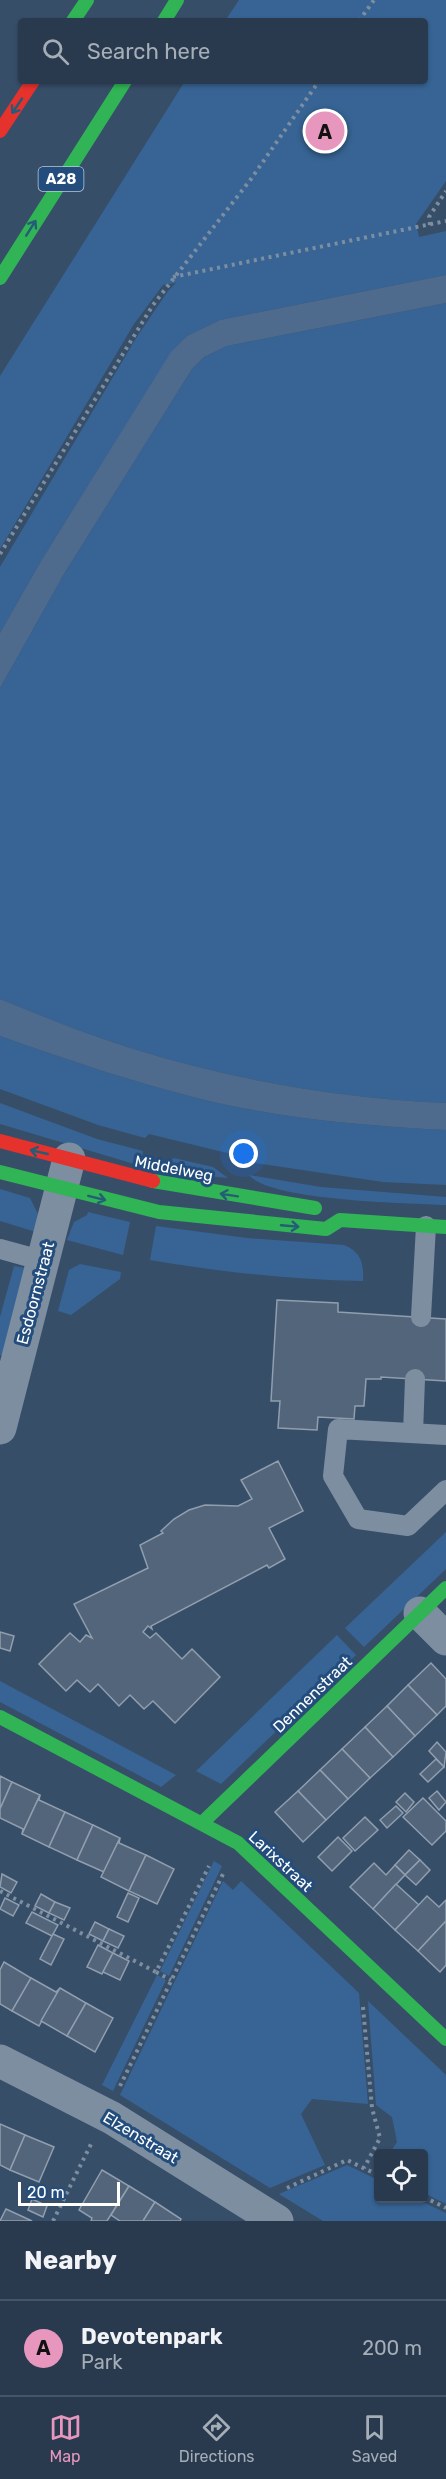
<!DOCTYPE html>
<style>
:root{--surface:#293a4f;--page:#354559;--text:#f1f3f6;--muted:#a5adb7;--line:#455466;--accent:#e797bd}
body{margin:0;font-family:Rubik,sans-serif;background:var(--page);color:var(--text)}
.controls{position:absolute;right:18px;bottom:18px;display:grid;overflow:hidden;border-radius:6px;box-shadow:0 2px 4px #0004}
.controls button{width:54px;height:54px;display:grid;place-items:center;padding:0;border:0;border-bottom:2px solid var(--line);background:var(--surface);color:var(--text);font:30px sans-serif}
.scale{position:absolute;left:18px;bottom:15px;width:102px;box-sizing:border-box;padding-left:6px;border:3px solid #fff;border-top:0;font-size:16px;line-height:21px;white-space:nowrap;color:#fff;-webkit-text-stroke:4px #234d7d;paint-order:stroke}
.you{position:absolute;left:244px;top:1154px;width:21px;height:21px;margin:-15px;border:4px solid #fff;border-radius:50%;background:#1a73e8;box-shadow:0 0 0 9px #1a73e833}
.badge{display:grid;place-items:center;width:39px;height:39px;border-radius:50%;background:var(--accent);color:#111;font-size:20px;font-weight:700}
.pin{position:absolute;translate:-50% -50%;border:3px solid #fff;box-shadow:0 2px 6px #0006}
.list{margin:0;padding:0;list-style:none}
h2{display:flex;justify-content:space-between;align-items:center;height:78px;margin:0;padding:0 24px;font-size:26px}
h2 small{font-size:20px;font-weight:400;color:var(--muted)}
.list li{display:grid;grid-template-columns:39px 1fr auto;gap:18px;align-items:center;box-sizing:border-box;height:96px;padding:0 24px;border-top:2px solid var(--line)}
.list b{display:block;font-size:22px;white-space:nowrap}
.list p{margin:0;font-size:20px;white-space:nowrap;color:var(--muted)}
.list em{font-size:20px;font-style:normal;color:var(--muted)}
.icon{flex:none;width:33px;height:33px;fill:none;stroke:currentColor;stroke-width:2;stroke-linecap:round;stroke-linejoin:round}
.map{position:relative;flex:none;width:446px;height:2221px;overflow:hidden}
.search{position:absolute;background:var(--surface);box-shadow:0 2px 4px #0004;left:18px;right:18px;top:18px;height:66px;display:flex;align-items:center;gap:15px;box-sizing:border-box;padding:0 21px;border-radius:6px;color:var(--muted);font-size:22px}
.sheet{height:174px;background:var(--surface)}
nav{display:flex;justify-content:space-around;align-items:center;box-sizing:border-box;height:84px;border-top:2px solid var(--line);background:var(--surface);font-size:16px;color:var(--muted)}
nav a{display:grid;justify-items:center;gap:3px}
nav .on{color:var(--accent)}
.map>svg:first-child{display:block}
.green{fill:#376494}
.water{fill:#4e6b8d}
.building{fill:#52657b;stroke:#909eae;stroke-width:1.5}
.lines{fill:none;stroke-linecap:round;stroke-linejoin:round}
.path{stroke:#7d8ea0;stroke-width:4;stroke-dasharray:3 4.5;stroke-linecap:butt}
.lane{stroke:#7d8ea0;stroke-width:20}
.street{stroke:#7d8ea0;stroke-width:33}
.fast{stroke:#30b455;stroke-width:14}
.jam{stroke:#e5322d;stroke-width:14}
.oneway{stroke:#255c77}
.labels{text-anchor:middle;stroke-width:6;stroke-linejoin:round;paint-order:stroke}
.shield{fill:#234d7d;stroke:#bdcad8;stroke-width:1.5}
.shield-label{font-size:15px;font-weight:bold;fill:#fff}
.street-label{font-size:16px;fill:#fff;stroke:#234d7d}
</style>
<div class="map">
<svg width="446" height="2221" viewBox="0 0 446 2221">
<rect width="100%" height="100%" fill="#374e69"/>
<!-- green -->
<g class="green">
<polygon points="239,0 446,0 446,181 416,224 419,237 446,231 446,275 220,320 187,336 171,353 41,561 0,633 0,567 138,335 168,291 176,283 163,285 134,324 0,549 0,376 185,81 425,81 425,21 225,21"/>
<path d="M446 303V1103C340 1098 238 1081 137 1050 90 1036 45 1017 0 999V688L64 574 192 369 204 357 227 346Z"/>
<path d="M0 1036C68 1060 135 1083 205 1100 284 1119 366 1126 446 1130V1185L383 1182 255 1163 256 1160 149 1134 145 1138 98 1125 0 1089Z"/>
<polygon points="0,1103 97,1139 143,1151 141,1166 0,1124"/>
<polygon points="174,1158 213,1167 228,1178 167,1172 169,1161"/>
<path d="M249 1175 321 1187 446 1197V1205C408 1203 270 1201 249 1175Z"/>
<polygon points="0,1189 30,1198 38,1214 36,1232 0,1221"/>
<polygon points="88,1212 130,1222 123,1255 67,1240 74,1222 87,1215"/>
<path d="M156 1226 247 1238 344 1245C361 1252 364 1263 363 1281 291 1280 222 1272 150 1260Z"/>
<polygon points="80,1264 121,1272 120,1279 71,1315 58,1311 69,1270"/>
<polygon points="14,1266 26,1268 4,1356 0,1355 0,1317"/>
<polygon points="446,1532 446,1569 364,1647 345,1628"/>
<polygon points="337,1635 356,1655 221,1784 196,1771"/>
<polygon points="0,1681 176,1775 161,1787 0,1702"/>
<polygon points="214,1861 222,1866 169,1976 160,1971"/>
<polygon points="223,1881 233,1890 241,1881 359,1993 368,2104 312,2099 301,2114 325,2165 270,2188 120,2095"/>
<polygon points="157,1975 166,1980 113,2091 102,2085"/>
<polygon points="368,2001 446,2075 446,2204 424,2193 424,2154 390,2153 397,2142 392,2117 376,2105"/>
<polygon points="347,2165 378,2180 378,2198 416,2199 446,2213 446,2221 323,2221 279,2194"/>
</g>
<!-- water -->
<g class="water">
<polygon points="446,275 446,303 227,346 204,357 192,369 64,574 0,688 0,633 41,561 171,352 187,336 220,320"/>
<path d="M0 999C45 1017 90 1036 137 1050 238 1081 340 1098 446 1103V1130C366 1126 284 1119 205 1100 135 1083 68 1060 0 1036Z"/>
</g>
<!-- building -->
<g class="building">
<polygon points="277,1300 338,1303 338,1312 446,1319 446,1381 381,1377 381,1379 366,1379 364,1406 355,1406 354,1419 318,1417 317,1430 278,1428 280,1401 271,1401"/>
<polygon points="278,1461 303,1511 269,1528 285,1559 269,1568 267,1565 151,1626 152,1629 148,1626 143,1632 150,1638 156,1633 182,1659 192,1649 220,1677 175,1723 153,1701 144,1709 130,1695 119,1706 98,1684 90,1692 77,1680 66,1691 39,1664 70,1633 80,1642 86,1635 92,1638 74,1604 148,1568 140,1545 163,1533 161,1531 174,1519 189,1510 205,1505 238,1506 252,1499 241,1480"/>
<polygon points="0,1632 14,1636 10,1651 0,1648"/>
<polygon points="431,1663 446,1679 446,1706 437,1715 408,1685"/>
<polygon points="408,1685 437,1715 415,1736 387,1706"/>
<polygon points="387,1706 415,1736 393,1757 365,1727"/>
<polygon points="365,1727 393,1757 370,1778 342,1749"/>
<polygon points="437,1742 446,1752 444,1767 429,1751"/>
<polygon points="342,1749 370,1778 348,1799 320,1770"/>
<polygon points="436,1759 444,1767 428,1782 420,1774"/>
<polygon points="320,1770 348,1799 326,1820 298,1791"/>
<polygon points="0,1776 12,1782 0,1809"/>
<polygon points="12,1782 40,1795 22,1834 23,1829 0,1818 0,1809"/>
<polygon points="298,1791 326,1820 303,1842 275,1812"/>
<polygon points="437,1791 446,1802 439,1810 429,1798"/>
<polygon points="405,1793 414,1802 406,1812 396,1802"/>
<polygon points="40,1795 39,1800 65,1812 49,1847 22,1834"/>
<polygon points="423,1798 446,1821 446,1831 432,1845 403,1817"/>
<polygon points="396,1806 403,1813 387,1828 380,1820"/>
<polygon points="65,1812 93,1825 77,1860 49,1847"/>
<polygon points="365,1817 378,1830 355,1851 343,1838"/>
<polygon points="93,1825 120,1838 104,1872 77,1860"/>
<polygon points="338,1837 352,1851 332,1871 318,1857"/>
<polygon points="120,1838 119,1843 146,1855 129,1891 101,1877"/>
<polygon points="409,1850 420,1860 405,1875 395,1865"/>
<polygon points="146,1855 174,1869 157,1904 129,1891"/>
<polygon points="420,1860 430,1870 416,1885 405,1875"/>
<polygon points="374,1863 386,1875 395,1865 405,1875 373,1909 350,1887"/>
<polygon points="2,1874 17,1882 11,1893 0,1887"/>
<polygon points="396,1884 419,1905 395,1930 373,1909"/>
<polygon points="128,1893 139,1898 128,1922 117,1917"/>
<polygon points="41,1894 55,1902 49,1913 35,1906"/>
<polygon points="427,1896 439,1907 446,1900 446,1921 418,1951 395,1930"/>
<polygon points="5,1898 19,1905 13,1916 0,1909"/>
<polygon points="55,1902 70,1908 64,1920 49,1913"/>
<polygon points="32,1912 58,1925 52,1936 26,1923"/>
<polygon points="446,1921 446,1965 440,1972 418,1951"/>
<polygon points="95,1922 109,1929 103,1941 89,1934"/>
<polygon points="109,1929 124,1936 118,1948 103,1941"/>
<polygon points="53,1934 64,1939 51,1965 40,1959"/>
<polygon points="98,1945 113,1953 102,1974 87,1967"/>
<polygon points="113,1953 129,1961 120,1980 103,1972"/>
<polygon points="4,1962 31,1978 12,2011 0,2004 0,1970"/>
<polygon points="31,1978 56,1992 60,1988 39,2026 12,2011"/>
<polygon points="60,1988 86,2003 67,2036 41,2021"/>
<polygon points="86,2003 113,2018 95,2052 67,2036"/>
<polygon points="0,2124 25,2135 10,2170 0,2165"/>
<polygon points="25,2135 54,2147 39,2182 10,2170"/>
<polygon points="102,2170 129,2186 107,2221 91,2221 92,2218 79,2210"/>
<polygon points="129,2186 155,2202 143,2221 120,2221 111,2215"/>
<polygon points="32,2199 47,2206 43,2217 28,2210"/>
<polygon points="155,2202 181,2219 180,2221 143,2221"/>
<polygon points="6,2209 32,2221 0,2221"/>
</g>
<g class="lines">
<!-- path -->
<g class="path">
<polyline points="359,21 374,0"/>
<polyline points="430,225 429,217 446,191"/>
<polyline points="173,277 446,221"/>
<polyline points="0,554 153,305 251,179 319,81"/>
<polyline points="0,1891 156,1972 209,1866"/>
<polyline points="156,1972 171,1980"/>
<polyline points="363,2007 372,2108 380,2138 364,2168"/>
<polyline points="120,2086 223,1874"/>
<polyline points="287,2188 347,2160 378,2175"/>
<polyline points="424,2197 446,2208"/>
<polyline points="53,2221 91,2144"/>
</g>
<!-- lane -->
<g class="lane">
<polyline points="0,1249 44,1261"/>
<polyline points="421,1317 426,1226"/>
<polyline points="413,1433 415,1379"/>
<polyline points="446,1435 338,1429 333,1476 358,1519 408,1526 446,1490"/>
</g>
<!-- street -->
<g class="street">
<polyline points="0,1428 69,1159"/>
<polyline points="420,1613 446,1639"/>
<polyline points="0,2061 112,2118 277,2221"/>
</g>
<!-- fast -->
<g class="fast">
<polyline points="73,21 87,0"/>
<polyline points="164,21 177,0"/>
<polyline points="0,278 125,81"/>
<polyline points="0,1172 159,1212 326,1229 340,1220 446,1227"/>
<polyline points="153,1181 315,1208"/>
<polyline points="0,1717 238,1843 446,2039"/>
<polyline points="202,1823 446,1588"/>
</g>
<!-- jam -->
<g class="jam">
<polyline points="0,131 33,81"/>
<polyline points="0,1141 153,1181"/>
</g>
</g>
<!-- one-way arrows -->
<defs><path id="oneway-shaft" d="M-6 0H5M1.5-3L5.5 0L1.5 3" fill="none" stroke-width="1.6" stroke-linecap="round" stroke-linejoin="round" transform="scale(1.5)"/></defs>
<g class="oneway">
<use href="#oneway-shaft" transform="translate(17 106) rotate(124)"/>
<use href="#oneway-shaft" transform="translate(31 228) rotate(-58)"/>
<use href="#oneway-shaft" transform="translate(39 1152) rotate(-167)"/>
<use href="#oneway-shaft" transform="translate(229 1195) rotate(-171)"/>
<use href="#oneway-shaft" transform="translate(97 1198) rotate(14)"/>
<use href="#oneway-shaft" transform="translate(290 1226) rotate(5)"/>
</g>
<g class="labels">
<!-- shield labels -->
<rect class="shield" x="38.5" y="167" width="45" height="24" rx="4.5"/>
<g class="shield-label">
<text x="61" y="184">A28</text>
</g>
<!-- street labels -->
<g class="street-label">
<text transform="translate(174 1168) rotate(11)" y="6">Middelweg</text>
<text transform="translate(35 1293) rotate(-75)" y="6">Esdoornstraat</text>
<text transform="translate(312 1694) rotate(-44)" y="6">Dennenstraat</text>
<text transform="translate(281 1861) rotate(43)" y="6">Larixstraat</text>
<text transform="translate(141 2137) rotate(31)" y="6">Elzenstraat</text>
</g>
</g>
</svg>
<div class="controls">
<button><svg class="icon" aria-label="locate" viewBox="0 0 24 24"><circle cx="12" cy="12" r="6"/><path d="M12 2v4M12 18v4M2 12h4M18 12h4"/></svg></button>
</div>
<div class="scale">20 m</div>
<div class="you"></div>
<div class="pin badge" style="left:325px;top:131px">A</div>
<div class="search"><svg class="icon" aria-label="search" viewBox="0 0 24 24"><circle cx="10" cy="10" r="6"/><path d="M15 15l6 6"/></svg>Search here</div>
</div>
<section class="sheet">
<h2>Nearby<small></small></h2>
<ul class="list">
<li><span class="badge">A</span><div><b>Devotenpark</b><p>Park</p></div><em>200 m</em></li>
</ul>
</section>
<nav>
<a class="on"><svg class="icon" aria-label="map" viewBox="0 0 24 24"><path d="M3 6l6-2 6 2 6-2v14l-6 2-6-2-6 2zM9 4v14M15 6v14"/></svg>Map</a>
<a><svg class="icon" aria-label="directions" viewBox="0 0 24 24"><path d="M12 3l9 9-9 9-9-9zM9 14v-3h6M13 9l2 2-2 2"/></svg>Directions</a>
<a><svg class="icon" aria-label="saved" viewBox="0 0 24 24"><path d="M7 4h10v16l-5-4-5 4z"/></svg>Saved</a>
</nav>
